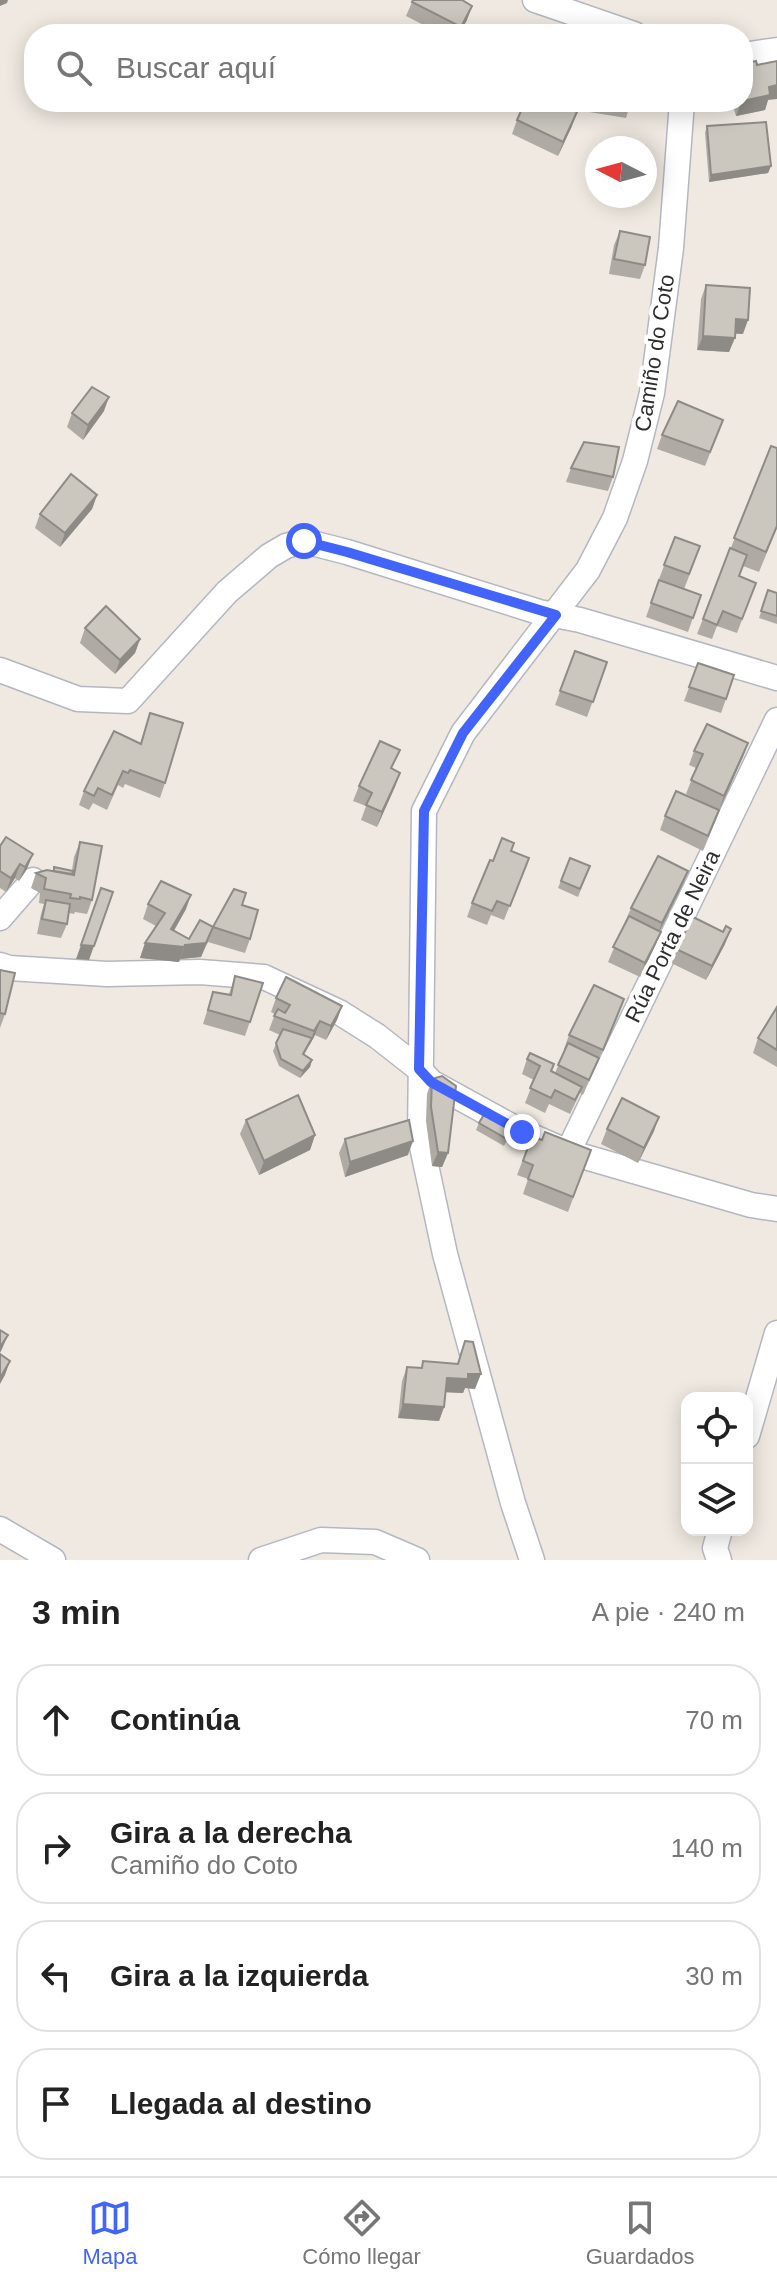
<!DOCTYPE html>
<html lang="es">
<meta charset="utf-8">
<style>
:root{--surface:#fff;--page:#f6f6f6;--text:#222;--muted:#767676;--line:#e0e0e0;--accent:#4264fb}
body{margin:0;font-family:Helvetica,sans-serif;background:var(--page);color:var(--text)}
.controls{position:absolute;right:24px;bottom:24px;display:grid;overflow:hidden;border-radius:16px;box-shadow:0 4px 20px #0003}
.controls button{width:72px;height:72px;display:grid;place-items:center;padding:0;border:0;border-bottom:2px solid var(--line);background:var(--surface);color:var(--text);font:40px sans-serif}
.compass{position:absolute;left:585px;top:136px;width:72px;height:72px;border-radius:50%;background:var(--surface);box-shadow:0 4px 20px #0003;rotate:276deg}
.stop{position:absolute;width:24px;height:24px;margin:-18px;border:6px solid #4264fb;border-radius:50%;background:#fff}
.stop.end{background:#4264fb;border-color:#fff;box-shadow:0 2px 8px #0008}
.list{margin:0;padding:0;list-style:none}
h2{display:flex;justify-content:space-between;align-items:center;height:104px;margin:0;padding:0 32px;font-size:34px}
h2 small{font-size:26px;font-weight:400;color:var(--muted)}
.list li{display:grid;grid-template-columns:52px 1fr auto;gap:24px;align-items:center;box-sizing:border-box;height:112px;margin:0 16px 16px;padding:0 16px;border:2px solid var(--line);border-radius:32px}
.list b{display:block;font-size:30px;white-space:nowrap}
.list p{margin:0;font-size:26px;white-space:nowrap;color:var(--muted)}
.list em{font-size:26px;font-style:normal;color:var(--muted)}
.icon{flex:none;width:44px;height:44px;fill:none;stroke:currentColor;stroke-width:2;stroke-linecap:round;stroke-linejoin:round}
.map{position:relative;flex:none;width:777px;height:1560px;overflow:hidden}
.search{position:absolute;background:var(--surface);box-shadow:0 4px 20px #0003;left:24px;right:24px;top:24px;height:88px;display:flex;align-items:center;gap:20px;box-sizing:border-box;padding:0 28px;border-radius:32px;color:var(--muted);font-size:30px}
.sheet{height:616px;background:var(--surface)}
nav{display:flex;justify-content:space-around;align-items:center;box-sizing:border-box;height:112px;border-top:2px solid var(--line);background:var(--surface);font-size:22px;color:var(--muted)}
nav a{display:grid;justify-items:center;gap:4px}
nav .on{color:var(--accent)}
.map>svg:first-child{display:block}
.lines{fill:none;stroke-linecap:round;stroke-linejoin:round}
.minor-casing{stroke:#b4b7c1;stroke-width:27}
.minor{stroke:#fff;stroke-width:24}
.wall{fill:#afaba4}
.shaded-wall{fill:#8e8b86}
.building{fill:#cbc7bf;stroke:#8e8b86;stroke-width:2}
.route{stroke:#4264fb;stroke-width:10}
.labels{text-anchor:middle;stroke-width:8;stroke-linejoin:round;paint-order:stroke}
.street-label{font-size:22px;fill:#2e2e2e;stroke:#fff}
</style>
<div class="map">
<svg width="777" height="1560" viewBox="0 0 777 1560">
<rect width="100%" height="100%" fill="#efe9e1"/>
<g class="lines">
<defs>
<g id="minor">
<polyline points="535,0 634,34"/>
<polyline points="743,55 777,50"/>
<polyline points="0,670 78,699 128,701 227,592 269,556 286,546 304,541 347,552 539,612 580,620 777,678"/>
<polyline points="0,918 33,880"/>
<polyline points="0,965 9,968 107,974 200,972 264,977 339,1012 377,1036 419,1069 431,1082 522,1132 568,1152 751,1205 777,1209"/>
<polyline points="568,1152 777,720"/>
<polyline points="747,1436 777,1333"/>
<polyline points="0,1529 53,1560"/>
<polyline points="261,1560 321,1540 375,1542 417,1560"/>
<polyline points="532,1560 513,1503 445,1254 420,1137 424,811 463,733 588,570 615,518 635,461 652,393 671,248 682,102"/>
<polyline points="719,1560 715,1548 720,1530"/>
</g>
</defs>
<!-- minor casing -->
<use href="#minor" class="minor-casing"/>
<!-- minor -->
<use href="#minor" class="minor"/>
</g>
<!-- wall -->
<g class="wall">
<polygon points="413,0 467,20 459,34 441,34 406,16"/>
<polygon points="768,100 765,110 736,116 734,109 718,112 716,102"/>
<polygon points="567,102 631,102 626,118 583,111 583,108 567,105"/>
<polygon points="517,120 572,126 558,156 512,134"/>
<polygon points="707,126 771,166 768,173 709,182 705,133"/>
<polygon points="620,231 645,265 640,279 609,274 614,245"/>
<polygon points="706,285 743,334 735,334 729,352 697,350 701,299"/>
<polygon points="104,411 83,440 67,427 72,413"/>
<polygon points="723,420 705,466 657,449 662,435"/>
<polygon points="771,446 777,528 759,572 743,566 739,576 756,583 737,633 717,626 712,639 697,634"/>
<polygon points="571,468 613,477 608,491 566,482"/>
<polygon points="97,495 92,509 60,547 35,528 40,514"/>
<polygon points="675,537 695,561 684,589 659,579"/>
<polygon points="659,580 701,595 688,632 646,617"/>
<polygon points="768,590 777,593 777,624 759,618"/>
<polygon points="85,628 140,639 135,653 115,674 80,643"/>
<polygon points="575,651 607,662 587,717 555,705"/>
<polygon points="698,663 726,699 721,713 684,701"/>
<polygon points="150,713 165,783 160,798 125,784 123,788 118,785 107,810 93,803 89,810 79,805 84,791 140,744"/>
<polygon points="748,743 703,851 660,830 665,816 713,807 686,794 696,768 689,765 694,751"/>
<polygon points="392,769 400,773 377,827 361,820 366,806 353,801 359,786"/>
<polygon points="80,842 92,900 87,914 75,912 74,914 69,913 67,924 61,938 37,934 41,914 44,904 39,903 40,893 31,888 36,873 72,870 74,857"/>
<polygon points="0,846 27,869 19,881 15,878 6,892 0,888"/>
<polygon points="511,851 529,858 504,920 491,915 487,925 467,917 472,903 493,861"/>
<polygon points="570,858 590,866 578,897 558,888"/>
<polygon points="688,871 682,886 660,931 661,932 655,946 640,977 608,962 631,908"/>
<polygon points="148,904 186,909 174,931 189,939 213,927 242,905 250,939 245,953 208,942 201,957 180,959 179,962 140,958 145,943 156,926 143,919"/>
<polygon points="723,932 725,944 706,980 671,963 676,949"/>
<polygon points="0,970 5,1014 0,1028"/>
<polygon points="235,976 263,983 245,1036 203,1024 213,992 229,994"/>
<polygon points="276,998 342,1006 337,1020 326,1040 315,1035 304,1055 312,1060 310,1067 300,1078 279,1066 273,1051 280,1035 269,1030 275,1014 271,1012"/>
<polygon points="777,1007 777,1067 753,1053 758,1038"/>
<polygon points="619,1013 583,1095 580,1093 570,1114 549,1104 545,1113 525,1103 534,1080 522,1074 527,1059 555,1073 565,1050 564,1049 569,1035"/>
<polygon points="432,1079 448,1153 442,1167 432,1166 426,1121 427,1094"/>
<polygon points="246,1120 315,1135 310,1150 259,1175 240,1134"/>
<polygon points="479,1123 514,1126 504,1146 476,1130"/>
<polygon points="607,1129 654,1131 638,1163 601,1144"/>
<polygon points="532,1136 542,1140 591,1150 568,1212 523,1194 528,1179 517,1175"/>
<polygon points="345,1139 408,1155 345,1177 339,1153"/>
<polygon points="465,1341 475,1389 465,1388 463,1393 445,1392 444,1407 439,1421 398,1418 402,1381 407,1367 421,1368 423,1361 457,1364"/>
</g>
<!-- shaded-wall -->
<g class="shaded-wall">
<polygon points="0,0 8,0 7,3 0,6"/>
<polygon points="472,6 467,20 459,34 458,34"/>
<polygon points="777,85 777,99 768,100 765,110 736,116 741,102 769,87"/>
<polygon points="722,102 737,102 734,109 718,112"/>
<polygon points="577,112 572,126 558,156 563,142"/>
<polygon points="771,166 768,173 709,182 711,175"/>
<polygon points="736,319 748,320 743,334 731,333"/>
<polygon points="703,336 735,338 729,352 697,350"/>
<polygon points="109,397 104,411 83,440 88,425"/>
<polygon points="97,495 92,509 60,547 65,533"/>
<polygon points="140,639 135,653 115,674 120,660"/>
<polygon points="748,743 743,757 719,810 724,796"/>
<polygon points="400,773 395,787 377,827 382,812"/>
<polygon points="33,854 27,869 19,881 25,867"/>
<polygon points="20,864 15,878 6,892 11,878"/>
<polygon points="688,871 682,886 656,938 662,923"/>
<polygon points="191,895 186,909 166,944 171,929"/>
<polygon points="213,927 201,957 180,959 185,945"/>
<polygon points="731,929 725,944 706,980 712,966"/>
<polygon points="661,932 655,946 640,977 645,963"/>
<polygon points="145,943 184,947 179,962 140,958"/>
<polygon points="81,945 94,946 89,960 76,959"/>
<polygon points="342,1006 337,1020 326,1040 331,1026"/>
<polygon points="320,1021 315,1035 309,1046 314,1031"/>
<polygon points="312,1060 310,1067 300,1078 303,1071"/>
<polygon points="659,1117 654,1131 638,1163 644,1148"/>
<polygon points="315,1135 310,1150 259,1175 264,1161"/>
<polygon points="413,1141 408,1155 345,1177 350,1162"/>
<polygon points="438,1152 448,1153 442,1167 432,1166"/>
<polygon points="8,1335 2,1349 0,1353 0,1347"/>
<polygon points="10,1361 5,1375 0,1384 0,1378"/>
<polygon points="468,1374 481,1374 475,1389 465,1388 463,1393 441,1392 447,1378"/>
<polygon points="403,1404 444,1407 439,1421 398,1418"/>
</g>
<!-- building -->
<g class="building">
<polygon points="413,0 462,0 472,6 461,27 412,2"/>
<polygon points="599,27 624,31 623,34 598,34"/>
<polygon points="756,61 757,65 777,61 777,85 769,87 770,95 743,101 743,64"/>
<polygon points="525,102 557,102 577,112 563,142 517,120"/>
<polygon points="766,122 771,166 711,175 707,126"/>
<polygon points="620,231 650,237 645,265 614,259"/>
<polygon points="706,285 750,288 748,320 736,319 735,338 703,336"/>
<polygon points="92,387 109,397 88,425 72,413"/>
<polygon points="678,401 723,420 710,452 662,435"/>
<polygon points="584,442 619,447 613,477 571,468"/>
<polygon points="771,446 777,448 777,526 766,552 734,538"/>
<polygon points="71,474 97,495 65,533 40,514"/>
<polygon points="675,537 700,546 689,574 664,565"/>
<polygon points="730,548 747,555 739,576 756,583 742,619 723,611 717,625 703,619"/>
<polygon points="659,580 701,595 693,618 651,603"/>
<polygon points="768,590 777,593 777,616 761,611"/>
<polygon points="106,606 140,639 120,660 85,628"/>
<polygon points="575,651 607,662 593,702 560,691"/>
<polygon points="698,663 734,675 726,699 689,687"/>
<polygon points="150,713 183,723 165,783 130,770 128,773 123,771 112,795 98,788 94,796 84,791 114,731 141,744"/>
<polygon points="707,724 748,743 724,796 691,780 703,754 694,751"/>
<polygon points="380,741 400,750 391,768 400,773 382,812 366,805 372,793 359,786"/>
<polygon points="676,791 719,810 708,836 665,816"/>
<polygon points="6,837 33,854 25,867 20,864 11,878 0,871 0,846"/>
<polygon points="502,838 514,843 511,851 529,858 510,906 497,901 492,911 472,903 490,860 493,861"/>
<polygon points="80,842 102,846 92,900 80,897 80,899 70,898 71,894 44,889 46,878 36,873 47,870 74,875"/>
<polygon points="658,856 688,871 662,923 631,908"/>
<polygon points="570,858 590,866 580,889 561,881"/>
<polygon points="54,867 73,871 72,874 54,871"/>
<polygon points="161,881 191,895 171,929 189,939 200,920 213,927 234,889 246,893 242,905 258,910 250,939 213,927 206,943 185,945 184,947 145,943 165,913 148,904"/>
<polygon points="101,888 113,892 94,946 81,945"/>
<polygon points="46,900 70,904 67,924 42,919"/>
<polygon points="629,916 661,932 645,963 613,947"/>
<polygon points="693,917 723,932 726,926 731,929 712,966 676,949"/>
<polygon points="0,970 15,973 5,1014 0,1013"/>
<polygon points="235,976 263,983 250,1022 208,1010 213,992 231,995"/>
<polygon points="286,977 342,1006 331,1026 320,1021 314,1031 274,1016 278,1009 285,1013 290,1005 276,998"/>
<polygon points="594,985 624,999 603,1050 569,1035"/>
<polygon points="777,1007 777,1050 758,1038"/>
<polygon points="283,1029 312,1038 303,1054 312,1060 303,1071 281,1059 276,1043"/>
<polygon points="568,1043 599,1058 589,1080 558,1065"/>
<polygon points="530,1053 554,1064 551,1071 582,1087 575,1100 555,1090 551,1098 530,1088 540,1066 527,1059"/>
<polygon points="442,1076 456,1086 448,1153 438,1152 431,1107 432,1079"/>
<polygon points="298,1095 315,1135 264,1161 246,1120"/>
<polygon points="622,1098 659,1117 644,1148 607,1129"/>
<polygon points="486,1111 514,1126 507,1139 479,1123"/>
<polygon points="409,1120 413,1141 350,1162 345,1139"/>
<polygon points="545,1132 591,1150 573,1197 528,1179 533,1165 523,1161 532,1136 542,1140"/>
<polygon points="0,1330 8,1335 0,1347"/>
<polygon points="465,1341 473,1342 481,1374 468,1374 468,1379 447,1378 444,1407 403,1404 407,1367 422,1368 423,1361 458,1364"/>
<polygon points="0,1354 10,1361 0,1378"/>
</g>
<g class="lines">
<!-- route -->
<polyline class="route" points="304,541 347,552 556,615 463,733 424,811 419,1069 431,1082 522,1132"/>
</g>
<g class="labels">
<!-- street labels -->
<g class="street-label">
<text transform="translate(654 353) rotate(-81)" y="8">Camiño do Coto</text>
<text transform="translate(672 936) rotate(-64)" y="8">Rúa Porta de Neira</text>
</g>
</g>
</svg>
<div class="controls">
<button><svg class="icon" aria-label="locate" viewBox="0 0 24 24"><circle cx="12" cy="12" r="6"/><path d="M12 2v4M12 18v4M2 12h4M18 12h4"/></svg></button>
<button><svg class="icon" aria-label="layers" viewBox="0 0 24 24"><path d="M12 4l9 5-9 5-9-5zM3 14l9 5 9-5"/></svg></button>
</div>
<svg class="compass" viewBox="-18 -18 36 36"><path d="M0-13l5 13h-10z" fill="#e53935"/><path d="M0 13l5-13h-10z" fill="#767676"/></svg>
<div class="stop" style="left:304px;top:541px"></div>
<div class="stop end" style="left:522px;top:1132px"></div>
<div class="search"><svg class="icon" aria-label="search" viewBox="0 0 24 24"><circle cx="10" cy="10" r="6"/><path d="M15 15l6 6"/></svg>Buscar aquí</div>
</div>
<section class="sheet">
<h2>3 min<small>A pie · 240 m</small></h2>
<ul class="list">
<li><svg class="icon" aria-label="ahead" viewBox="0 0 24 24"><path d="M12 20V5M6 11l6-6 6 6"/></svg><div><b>Continúa</b></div><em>70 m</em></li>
<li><svg class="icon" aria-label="right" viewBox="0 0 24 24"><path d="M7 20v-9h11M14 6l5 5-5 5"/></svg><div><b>Gira a la derecha</b><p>Camiño do Coto</p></div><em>140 m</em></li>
<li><svg class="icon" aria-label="left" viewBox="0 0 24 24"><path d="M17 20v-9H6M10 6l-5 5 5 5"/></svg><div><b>Gira a la izquierda</b></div><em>30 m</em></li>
<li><svg class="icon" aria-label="arrive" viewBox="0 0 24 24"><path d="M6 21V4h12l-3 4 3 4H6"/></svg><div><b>Llegada al destino</b></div></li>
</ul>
</section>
<nav>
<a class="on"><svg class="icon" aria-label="map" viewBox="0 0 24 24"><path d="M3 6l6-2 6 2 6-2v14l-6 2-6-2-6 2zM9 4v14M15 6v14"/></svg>Mapa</a>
<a><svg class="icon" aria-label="directions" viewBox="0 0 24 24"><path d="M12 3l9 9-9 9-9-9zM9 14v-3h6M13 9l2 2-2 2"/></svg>Cómo llegar</a>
<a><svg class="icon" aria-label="saved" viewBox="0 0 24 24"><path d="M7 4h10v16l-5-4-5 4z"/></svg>Guardados</a>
</nav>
